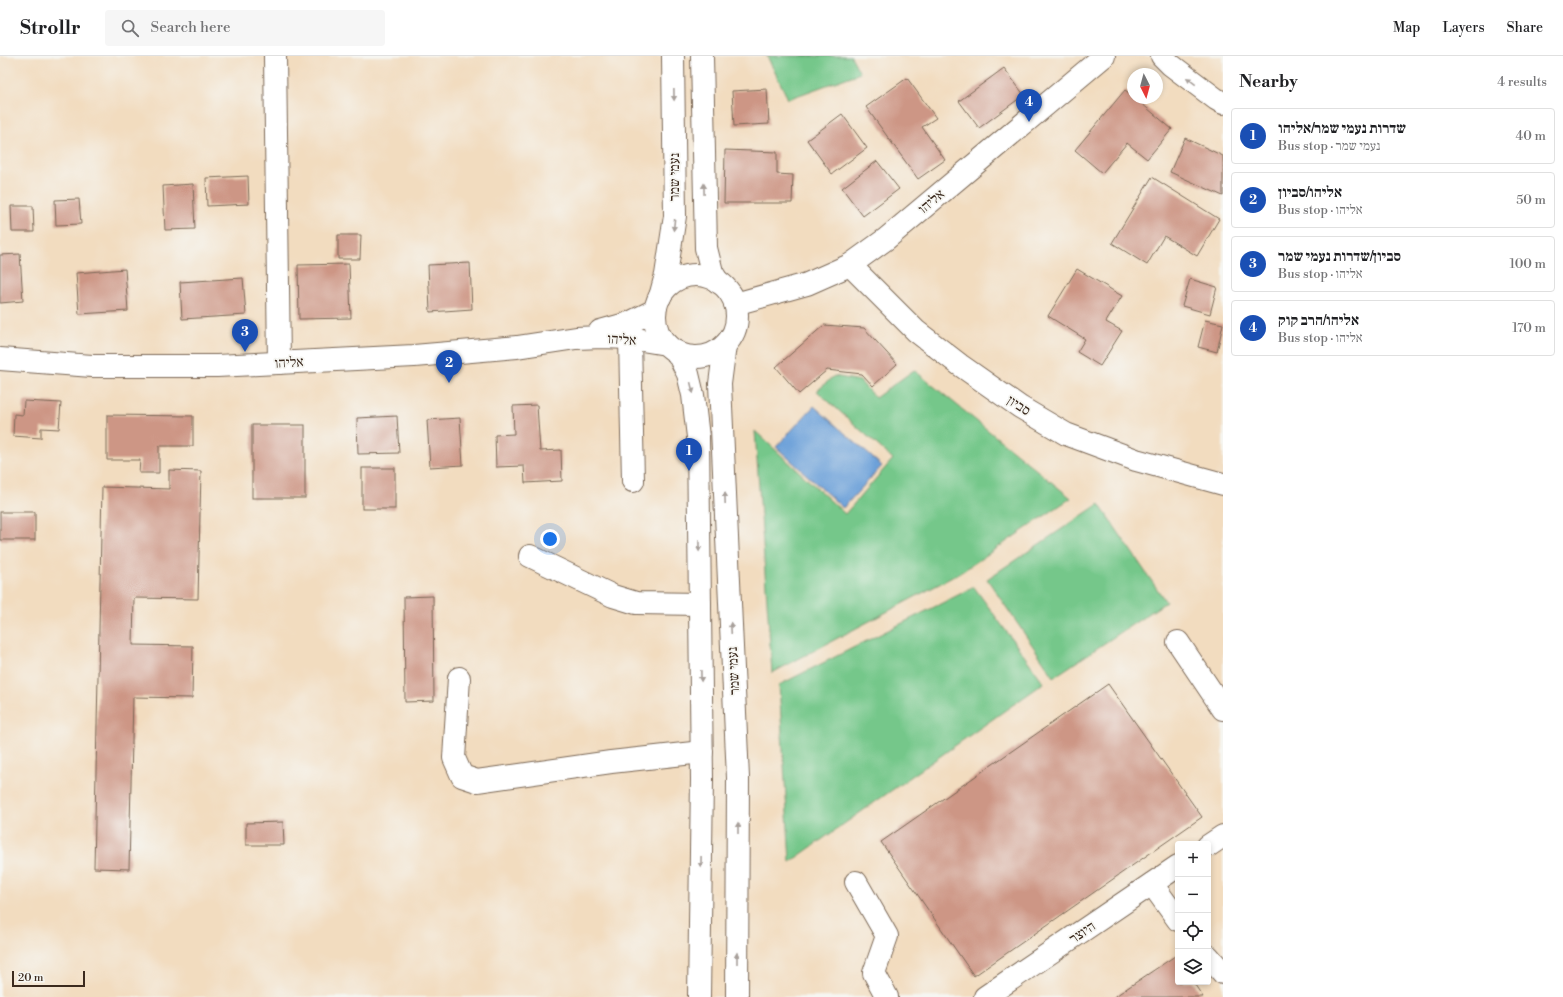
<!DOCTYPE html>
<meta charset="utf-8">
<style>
:root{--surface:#fff;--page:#f6f6f6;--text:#202124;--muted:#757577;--line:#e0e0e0;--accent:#ea580c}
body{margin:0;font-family:"Libre Bodoni","Frank Ruhl Libre",serif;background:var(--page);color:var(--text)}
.controls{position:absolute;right:12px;bottom:12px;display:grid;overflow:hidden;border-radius:4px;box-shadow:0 2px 6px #0003}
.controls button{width:36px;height:36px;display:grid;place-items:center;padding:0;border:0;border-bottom:1px solid var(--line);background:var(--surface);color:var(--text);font:20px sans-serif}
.compass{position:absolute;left:1127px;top:12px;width:36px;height:36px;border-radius:50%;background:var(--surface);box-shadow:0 2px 6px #0003;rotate:174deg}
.scale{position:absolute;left:12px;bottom:10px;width:73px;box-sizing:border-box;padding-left:4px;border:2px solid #3b2a1e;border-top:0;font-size:11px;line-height:14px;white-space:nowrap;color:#3b2a1e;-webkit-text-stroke:3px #f6f6f2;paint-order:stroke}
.you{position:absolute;left:550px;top:483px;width:14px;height:14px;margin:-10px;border:3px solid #fff;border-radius:50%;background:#1a73e8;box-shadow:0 0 0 6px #1a73e833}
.badge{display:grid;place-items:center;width:26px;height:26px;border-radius:50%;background:var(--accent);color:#fff;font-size:13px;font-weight:700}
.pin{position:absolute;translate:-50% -33px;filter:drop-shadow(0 1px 2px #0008)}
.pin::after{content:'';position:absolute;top:21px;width:14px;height:12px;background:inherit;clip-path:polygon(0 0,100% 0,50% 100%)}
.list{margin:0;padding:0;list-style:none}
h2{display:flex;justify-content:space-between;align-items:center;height:52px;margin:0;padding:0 16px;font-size:17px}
h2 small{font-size:13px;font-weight:400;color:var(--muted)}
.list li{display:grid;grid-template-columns:26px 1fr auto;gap:12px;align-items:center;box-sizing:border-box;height:56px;margin:0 8px 8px;padding:0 8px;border:1px solid var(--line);border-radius:4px}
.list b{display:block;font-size:15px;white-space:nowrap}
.list p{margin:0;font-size:13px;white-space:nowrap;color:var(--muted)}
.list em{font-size:13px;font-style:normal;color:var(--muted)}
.icon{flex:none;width:22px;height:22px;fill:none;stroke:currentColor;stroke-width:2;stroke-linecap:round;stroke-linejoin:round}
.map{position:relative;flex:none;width:1223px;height:941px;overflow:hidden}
header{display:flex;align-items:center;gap:24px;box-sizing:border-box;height:56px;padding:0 20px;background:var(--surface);border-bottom:1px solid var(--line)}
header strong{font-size:19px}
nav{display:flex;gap:22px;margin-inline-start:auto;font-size:14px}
.search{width:280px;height:36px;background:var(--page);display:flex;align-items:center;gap:10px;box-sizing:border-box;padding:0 14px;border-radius:4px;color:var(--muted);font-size:15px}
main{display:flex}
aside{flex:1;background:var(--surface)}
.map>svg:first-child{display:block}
.green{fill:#75c78a;stroke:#587854}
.water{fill:#6da1d9;stroke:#54667c}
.building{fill:#cd9685}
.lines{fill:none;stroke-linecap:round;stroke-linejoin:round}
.minor-casing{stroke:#7b6856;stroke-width:24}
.minor{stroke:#fff;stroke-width:22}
.oneway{fill:#a79f9a}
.labels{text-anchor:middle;stroke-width:3.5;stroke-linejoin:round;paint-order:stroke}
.street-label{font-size:14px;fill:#3b2a1e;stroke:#f6f6f2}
</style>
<header>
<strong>Strollr</strong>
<div class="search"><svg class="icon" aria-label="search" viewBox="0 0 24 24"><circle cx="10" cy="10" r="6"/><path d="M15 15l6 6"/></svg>Search here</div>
<nav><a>Map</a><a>Layers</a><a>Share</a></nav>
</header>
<main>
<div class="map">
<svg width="1223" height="941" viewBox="0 0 1223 941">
<rect width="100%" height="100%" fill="#f6f6f2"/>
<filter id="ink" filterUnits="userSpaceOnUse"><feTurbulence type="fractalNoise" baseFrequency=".025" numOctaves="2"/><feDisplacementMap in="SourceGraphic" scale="8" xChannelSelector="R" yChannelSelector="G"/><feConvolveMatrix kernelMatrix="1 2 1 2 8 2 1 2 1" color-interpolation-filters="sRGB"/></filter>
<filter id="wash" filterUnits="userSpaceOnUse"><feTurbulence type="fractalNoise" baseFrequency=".012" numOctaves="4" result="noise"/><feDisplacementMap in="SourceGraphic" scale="16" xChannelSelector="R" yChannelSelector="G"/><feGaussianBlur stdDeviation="0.9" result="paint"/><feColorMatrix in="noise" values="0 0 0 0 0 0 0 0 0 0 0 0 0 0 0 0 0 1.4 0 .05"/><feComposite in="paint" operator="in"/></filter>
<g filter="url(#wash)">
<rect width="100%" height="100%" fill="#f2dcbf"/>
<!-- green -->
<g class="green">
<polygon points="767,0 851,0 860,17 788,43"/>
<polygon points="914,314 1071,442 960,517 772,617 755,375 845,458 893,403 817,335 834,320 860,325 875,342"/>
<polygon points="1099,448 1166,546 1054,621 987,523"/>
<polygon points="974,531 1044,627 790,806 779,629"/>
</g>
<!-- water -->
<polygon class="water" points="814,350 882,410 843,452 776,391"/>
<g id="blocks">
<!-- building -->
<g class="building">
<polygon points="1004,12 1024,39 979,72 959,45"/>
<polygon points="907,22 936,62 922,71 945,104 918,123 866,51"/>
<polygon points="767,33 769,68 734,70 732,35"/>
<polygon points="1125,34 1133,40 1133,42 1135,42 1172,73 1147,103 1127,87 1102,117 1075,94"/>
<polygon points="842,58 867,92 832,118 807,84"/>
<polygon points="1185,82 1223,100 1223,140 1170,116"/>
<polygon points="725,94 777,96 777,118 793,119 792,147 724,147"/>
<polygon points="877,105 899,133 863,160 842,132"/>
<polygon points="248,120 249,148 207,150 206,122"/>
<polygon points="1152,121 1219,163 1197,200 1164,180 1147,209 1112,187"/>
<polygon points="193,128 195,173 165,174 163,130"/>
<polygon points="79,143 81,168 56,169 55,144"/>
<polygon points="11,150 33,150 34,176 12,176"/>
<polygon points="338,179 361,179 360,203 338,203"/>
<polygon points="20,198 23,245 0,247 0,199"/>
<polygon points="470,207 472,253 430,256 428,209"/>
<polygon points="349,208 351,262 299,263 298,209"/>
<polygon points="125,213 128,255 79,258 76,217"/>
<polygon points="1077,213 1122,240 1106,266 1122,275 1100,310 1077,296 1085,283 1048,260"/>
<polygon points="243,222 246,259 182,263 180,226"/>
<polygon points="1190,223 1217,231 1210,258 1182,250"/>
<polygon points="1205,264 1223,268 1217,296 1198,291"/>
<polygon points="824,269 864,272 897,308 873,330 862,318 827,314 799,338 776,311"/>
<polygon points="24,345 61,347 59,373 41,372 41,382 13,380 14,358 23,359"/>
<polygon points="537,349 540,395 561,394 562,425 525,427 524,410 496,411 495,379 514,378 513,350"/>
<polygon points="107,359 193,360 193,390 159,390 159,417 139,417 140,404 107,404"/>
<polygon points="397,360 399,397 358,398 357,362"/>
<polygon points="460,362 463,409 430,411 427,364"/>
<rect x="252" y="369" width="53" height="73"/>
<rect x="362" y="412" width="33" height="41"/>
<polygon points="169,414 201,415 198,543 134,542 133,589 193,590 192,642 133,641 129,813 94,812 102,431 169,433"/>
<rect x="0" y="456" width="35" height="28"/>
<polygon points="433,540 434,645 405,646 404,541"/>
<polygon points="1108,628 1202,761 974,920 881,786"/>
<polygon points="283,766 284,789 246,789 246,767"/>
<polygon points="1175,900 1178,904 1178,926 1193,926 1203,941 1114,941"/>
</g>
</g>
</g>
<g filter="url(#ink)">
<use href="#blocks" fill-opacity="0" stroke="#7b6856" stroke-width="1"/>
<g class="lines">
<defs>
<g id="minor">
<polyline points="275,0 279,307"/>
<polyline points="702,0 706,192 712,216 718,226"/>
<polyline points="1162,0 1171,9 1216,43 1223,47"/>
<polyline points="850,209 916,275 960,309 1020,351 1066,378 1136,404 1223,428"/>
<circle cx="696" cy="260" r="41"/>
<polyline points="660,241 666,219 675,160 673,0"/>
<polyline points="735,248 807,228 850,209 886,183 1104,0"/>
<polyline points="600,275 629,267 655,254"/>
<polyline points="630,282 633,425"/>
<polyline points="725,289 720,328 738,722 737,941"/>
<polyline points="677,296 688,318 693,339 698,381 702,723 699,941"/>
<polyline points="0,303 92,310 217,310 414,300 517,291 576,282 602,281 630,282 666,288"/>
<polyline points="530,500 613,540 636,547 700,548"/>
<polyline points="1178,586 1223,653"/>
<polyline points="459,622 454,702 462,720 477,725 611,706 702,696"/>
<polyline points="1208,790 1223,780"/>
<polyline points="856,826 887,880 874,917 887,941"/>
<polyline points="1152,828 1178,864"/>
<polyline points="1208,900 1223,917"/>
<polyline points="985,941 1178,810"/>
</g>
</defs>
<!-- minor casing -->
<use href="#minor" class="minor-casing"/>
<!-- minor -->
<use href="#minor" class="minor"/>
</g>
<!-- one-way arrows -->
<defs><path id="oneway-solid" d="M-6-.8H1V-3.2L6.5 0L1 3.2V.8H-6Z"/></defs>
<g class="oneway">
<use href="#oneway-solid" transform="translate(1191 25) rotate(-142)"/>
<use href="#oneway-solid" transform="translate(674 39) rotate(89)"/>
<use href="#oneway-solid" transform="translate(704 133) rotate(-91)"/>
<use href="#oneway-solid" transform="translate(674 169) rotate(96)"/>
<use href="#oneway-solid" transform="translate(692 332) rotate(76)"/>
<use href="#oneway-solid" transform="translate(725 442) rotate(-92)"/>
<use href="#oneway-solid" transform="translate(699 490) rotate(89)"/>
<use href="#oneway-solid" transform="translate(731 572) rotate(-93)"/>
<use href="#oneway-solid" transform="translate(701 620) rotate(89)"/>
<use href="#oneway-solid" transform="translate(738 772) rotate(-90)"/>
<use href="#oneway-solid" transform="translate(701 806) rotate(91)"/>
<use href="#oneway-solid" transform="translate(737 902) rotate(-90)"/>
</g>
</g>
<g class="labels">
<!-- street labels -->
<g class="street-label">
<text transform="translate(674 121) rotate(-90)" y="5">נעמי שמר</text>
<text transform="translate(931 145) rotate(-40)" y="5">אליהו</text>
<text transform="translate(622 283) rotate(4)" y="5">אליהו</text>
<text transform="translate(289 306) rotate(-3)" y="5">אליהו</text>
<text transform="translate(1019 349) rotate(33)" y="5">סביון</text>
<text transform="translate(733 615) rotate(-93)" y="5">נעמי שמר</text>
<text transform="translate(1082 876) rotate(-34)" y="5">היוצר</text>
</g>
</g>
</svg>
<div class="controls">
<button>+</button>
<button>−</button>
<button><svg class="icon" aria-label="locate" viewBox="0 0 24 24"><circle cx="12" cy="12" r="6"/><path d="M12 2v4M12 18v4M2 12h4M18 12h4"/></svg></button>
<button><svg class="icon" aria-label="layers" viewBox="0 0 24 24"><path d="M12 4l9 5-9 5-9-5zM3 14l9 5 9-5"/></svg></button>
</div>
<svg class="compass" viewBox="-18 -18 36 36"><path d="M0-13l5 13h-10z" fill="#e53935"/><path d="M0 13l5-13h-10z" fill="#757577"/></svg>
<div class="scale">20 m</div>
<div class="you"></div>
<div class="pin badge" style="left:689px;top:415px;background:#1a4fb4">1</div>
<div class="pin badge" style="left:449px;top:327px;background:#1a4fb4">2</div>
<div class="pin badge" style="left:245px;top:296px;background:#1a4fb4">3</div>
<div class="pin badge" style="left:1029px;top:66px;background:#1a4fb4">4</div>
</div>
<aside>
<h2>Nearby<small>4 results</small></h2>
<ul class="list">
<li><span class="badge" style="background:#1a4fb4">1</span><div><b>שדרות נעמי שמר/אליהו</b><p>Bus stop · נעמי שמר</p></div><em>40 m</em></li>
<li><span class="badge" style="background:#1a4fb4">2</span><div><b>אליהו/סביון</b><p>Bus stop · אליהו</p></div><em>50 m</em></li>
<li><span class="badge" style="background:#1a4fb4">3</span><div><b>סביון/שדרות נעמי שמר</b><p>Bus stop · אליהו</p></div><em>100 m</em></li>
<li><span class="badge" style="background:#1a4fb4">4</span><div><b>אליהו/הרב קוק</b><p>Bus stop · אליהו</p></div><em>170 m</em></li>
</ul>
</aside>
</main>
